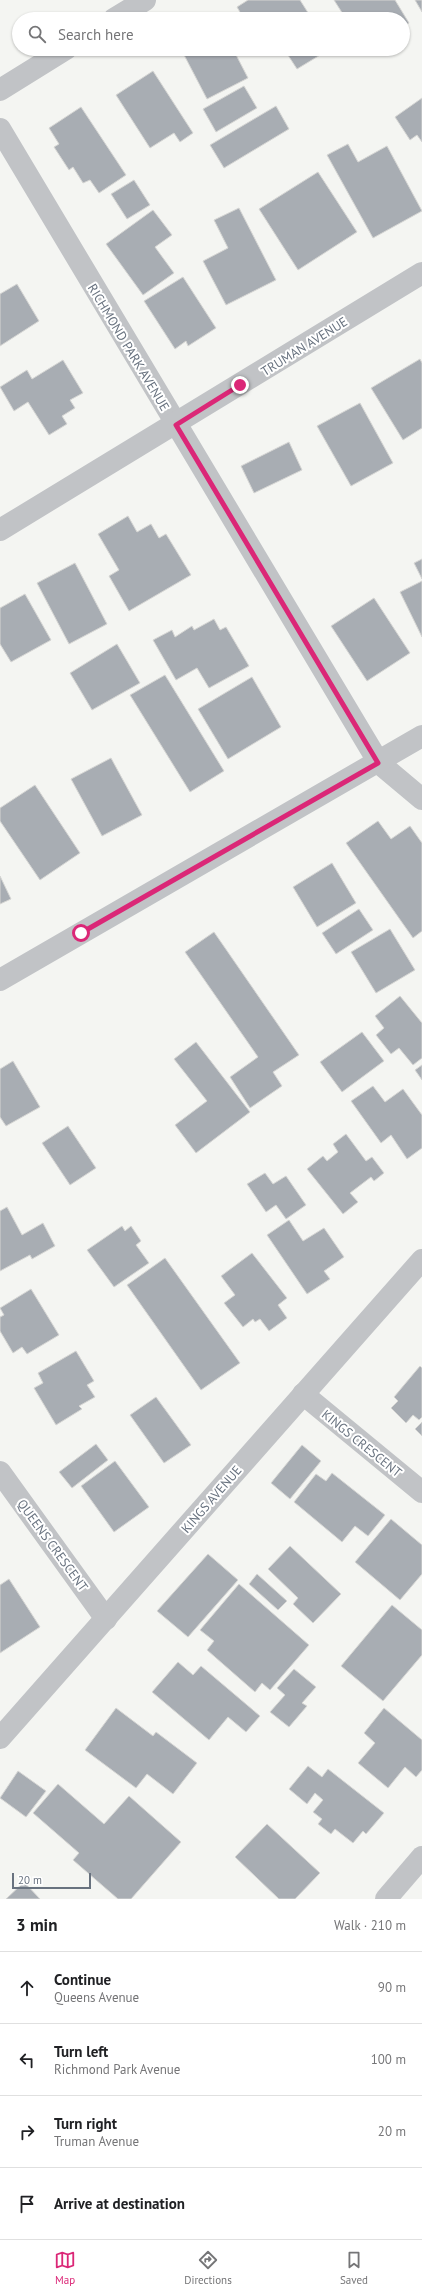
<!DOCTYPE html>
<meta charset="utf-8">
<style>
:root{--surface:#fff;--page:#f2f2f2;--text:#202124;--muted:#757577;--line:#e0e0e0;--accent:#db2777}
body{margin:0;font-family:"PT Sans",sans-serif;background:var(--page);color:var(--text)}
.scale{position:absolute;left:12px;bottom:10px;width:79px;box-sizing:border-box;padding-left:4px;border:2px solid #68727f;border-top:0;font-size:11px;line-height:14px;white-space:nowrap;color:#68727f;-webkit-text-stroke:3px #fff;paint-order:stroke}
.stop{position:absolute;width:12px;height:12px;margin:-9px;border:3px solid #db2777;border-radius:50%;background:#fff}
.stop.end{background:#db2777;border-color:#fff;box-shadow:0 1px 4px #0008}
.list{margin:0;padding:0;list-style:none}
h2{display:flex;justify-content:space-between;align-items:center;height:52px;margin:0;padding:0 16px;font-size:17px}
h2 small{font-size:13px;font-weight:400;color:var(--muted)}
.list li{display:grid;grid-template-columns:26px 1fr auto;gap:12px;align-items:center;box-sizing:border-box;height:72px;padding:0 16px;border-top:1px solid var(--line)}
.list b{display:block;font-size:15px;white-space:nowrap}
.list p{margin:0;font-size:13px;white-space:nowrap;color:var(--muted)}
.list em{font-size:13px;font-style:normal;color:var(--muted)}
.icon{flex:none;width:22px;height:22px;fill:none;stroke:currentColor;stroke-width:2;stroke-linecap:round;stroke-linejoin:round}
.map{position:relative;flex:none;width:422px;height:1899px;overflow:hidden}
.search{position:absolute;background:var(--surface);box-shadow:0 1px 3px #0004;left:12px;right:12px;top:12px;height:44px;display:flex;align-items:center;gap:10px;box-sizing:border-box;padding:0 14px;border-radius:22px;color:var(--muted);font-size:15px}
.sheet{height:340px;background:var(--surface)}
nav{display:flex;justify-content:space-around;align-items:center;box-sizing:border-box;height:56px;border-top:1px solid var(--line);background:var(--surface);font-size:11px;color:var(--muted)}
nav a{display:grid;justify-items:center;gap:2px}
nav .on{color:var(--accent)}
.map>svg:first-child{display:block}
.building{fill:#a8adb3;stroke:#d6d6d4}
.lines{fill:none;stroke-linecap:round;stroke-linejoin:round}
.street{stroke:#c1c3c6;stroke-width:22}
.route{stroke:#db2777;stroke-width:5}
.labels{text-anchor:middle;stroke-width:4;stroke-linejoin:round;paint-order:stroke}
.street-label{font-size:13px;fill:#68727f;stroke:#fff}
</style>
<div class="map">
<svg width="422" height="1899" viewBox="0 0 422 1899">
<rect width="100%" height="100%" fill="#f4f5f2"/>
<!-- building -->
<g class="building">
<polygon points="248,0 300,0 312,19 244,19 237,7"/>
<polygon points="334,0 395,0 409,23 403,26 403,19 346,19"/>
<polygon points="415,0 422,0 422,12"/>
<polygon points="185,49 233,49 248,78 207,99 182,51"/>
<polygon points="284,49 330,49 297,69"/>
<polygon points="153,71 193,133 180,142 174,133 150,148 116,95"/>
<polygon points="244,86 257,108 216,132 203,109"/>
<polygon points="422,98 422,142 417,135 410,140 395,117"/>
<polygon points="276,106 289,129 224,168 210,145"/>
<polygon points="81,107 126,175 99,193 90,180 83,183 73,167 69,170 54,147 59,144 49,128"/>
<polygon points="348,144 358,162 387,146 422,211 373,238 327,155"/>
<polygon points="318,172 357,232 298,270 259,209"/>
<polygon points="134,180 150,205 127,219 111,194"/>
<polygon points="239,208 276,280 226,305 203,261 228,248 214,220"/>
<polygon points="153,210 172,235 155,247 174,273 143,295 106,244"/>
<polygon points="183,277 216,328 188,346 186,341 175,349 144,301"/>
<polygon points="17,284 39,321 0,346 0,294"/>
<polygon points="420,359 422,363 422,428 403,440 371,388"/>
<polygon points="63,360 83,393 70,400 75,408 62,416 67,424 49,435 28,402 14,411 0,387 27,370 32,379"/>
<polygon points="360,403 393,463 351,486 317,426"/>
<polygon points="289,442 302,470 254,493 241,466"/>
<polygon points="128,516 137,532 151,524 159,538 166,534 191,575 129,611 109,576 119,570 98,534"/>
<polygon points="422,559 422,579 414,563"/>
<polygon points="75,563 107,624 69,644 37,583"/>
<polygon points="422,581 422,637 400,592"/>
<polygon points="25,594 51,640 11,662 0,644 0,608"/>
<polygon points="374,598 410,653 367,681 331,626"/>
<polygon points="214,619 220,630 226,627 249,666 209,688 197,668 176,680 153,640 172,630 175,637 192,626 194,630"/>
<polygon points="117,644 140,683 92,710 70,673"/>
<polygon points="165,675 224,771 190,792 130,695"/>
<polygon points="252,677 281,727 228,759 198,709"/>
<polygon points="111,758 142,815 102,836 71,779"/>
<polygon points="35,785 80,853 40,880 0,821 0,808"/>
<polygon points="378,821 391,839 410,826 422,843 422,931 413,938 346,843"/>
<polygon points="332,863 356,903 317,927 293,887"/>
<polygon points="0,876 11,899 0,904"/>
<polygon points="359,909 373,930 336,954 322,933"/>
<polygon points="390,929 415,970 376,993 351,952"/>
<polygon points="214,932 299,1055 273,1072 282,1086 250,1108 230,1077 258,1057 185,952"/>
<polygon points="400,996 422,1023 422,1058 413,1065 399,1048 391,1054 376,1035 384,1028 375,1016"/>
<polygon points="362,1032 384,1061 342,1092 320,1062"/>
<polygon points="196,1042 250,1112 196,1153 175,1125 207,1101 174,1059"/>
<polygon points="13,1061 40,1107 6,1126 0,1117 0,1069"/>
<polygon points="422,1065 422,1080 415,1070"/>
<polygon points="373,1086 385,1102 403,1089 422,1115 422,1148 407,1159 391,1135 381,1143 351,1101"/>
<polygon points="68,1126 96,1168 70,1185 42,1143"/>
<polygon points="346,1134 366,1161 372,1157 384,1173 374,1181 371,1177 350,1193 358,1202 343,1214 307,1169 323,1156 327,1161 338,1152 333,1144"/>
<polygon points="265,1173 273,1184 286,1176 306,1205 286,1219 276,1205 266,1212 247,1184"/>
<polygon points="7,1207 22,1235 43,1223 55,1246 32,1259 30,1255 0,1271 0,1211"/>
<polygon points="289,1220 303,1241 324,1228 344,1257 324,1271 330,1279 307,1294 267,1235"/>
<polygon points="122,1226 125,1231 131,1226 141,1241 136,1245 149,1263 114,1287 87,1250"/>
<polygon points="252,1253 287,1298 278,1305 287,1318 269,1331 260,1319 255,1322 253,1319 243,1327 224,1303 235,1295 221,1276"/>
<polygon points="165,1258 240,1363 201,1390 127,1285"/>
<polygon points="31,1289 59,1335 27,1354 22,1347 13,1353 0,1331 0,1317 4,1315 0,1308"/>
<polygon points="76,1351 94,1381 87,1385 95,1397 79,1406 82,1409 56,1425 34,1388 43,1383 38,1373"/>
<polygon points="420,1366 422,1368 422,1417 419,1420 413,1415 406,1423 391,1408 398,1401 394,1397"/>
<polygon points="156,1397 191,1445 164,1463 130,1415"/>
<polygon points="422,1422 422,1436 415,1429"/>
<polygon points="96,1444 108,1460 72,1488 59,1472"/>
<polygon points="302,1445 321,1461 290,1499 271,1483"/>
<polygon points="115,1461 149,1507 114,1532 81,1486"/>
<polygon points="332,1473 385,1515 368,1536 355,1526 342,1542 294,1502 316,1474 326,1481"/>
<polygon points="391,1519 422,1545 422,1574 400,1600 355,1562"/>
<polygon points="290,1546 341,1594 313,1623 293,1604 298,1598 268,1569"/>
<polygon points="208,1554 238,1580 188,1637 157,1611"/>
<polygon points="257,1574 287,1601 278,1610 249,1584"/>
<polygon points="9,1579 40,1627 0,1653 0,1585"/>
<polygon points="239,1584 309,1645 270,1690 262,1683 255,1692 207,1650 214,1641 200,1630"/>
<polygon points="392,1605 422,1630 422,1655 383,1701 341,1666"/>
<polygon points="178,1662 193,1675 201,1666 260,1716 246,1732 228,1717 209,1740 152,1692"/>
<polygon points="294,1669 316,1687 302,1703 307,1706 289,1727 270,1712 285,1695 277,1688"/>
<polygon points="116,1708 153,1736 156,1732 197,1763 173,1794 147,1774 136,1788 85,1750"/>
<polygon points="384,1708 422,1740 422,1770 416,1777 405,1767 388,1788 358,1763 375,1743 364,1733"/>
<polygon points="308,1766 322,1777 328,1769 384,1813 366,1834 363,1831 353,1843 335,1829 331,1834 318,1824 322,1819 313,1812 323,1800 315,1793 307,1804 289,1789"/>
<polygon points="18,1771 46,1791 26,1817 0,1798"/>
<polygon points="58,1784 104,1824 129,1796 181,1842 131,1899 118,1899 73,1860 79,1853 33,1813"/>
<polygon points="267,1824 320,1873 295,1899 279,1899 235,1857"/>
<polygon points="24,1882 40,1899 6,1899"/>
</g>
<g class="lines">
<!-- street -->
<g class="street">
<polyline points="114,19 145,0"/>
<polyline points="0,90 66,49"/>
<polyline points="0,129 379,763 422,799"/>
<polyline points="0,530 422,273"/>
<polyline points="0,980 422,736"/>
<polyline points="303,1394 422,1492"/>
<polyline points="0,1472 106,1619"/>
<polyline points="0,1738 422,1260"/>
<polyline points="386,1899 422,1857"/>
</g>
</g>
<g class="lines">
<!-- route -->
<polyline class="route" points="81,933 378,763 176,425 240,385"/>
</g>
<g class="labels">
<!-- street labels -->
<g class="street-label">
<text transform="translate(304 346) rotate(-32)" y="5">TRUMAN AVENUE</text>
<text transform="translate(129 347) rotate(59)" y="5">RICHMOND PARK AVENUE</text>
<text transform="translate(362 1443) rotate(39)" y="5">KINGS CRESCENT</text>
<text transform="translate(211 1499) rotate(-49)" y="5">KINGS AVENUE</text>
<text transform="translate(53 1545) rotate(54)" y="5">QUEENS CRESCENT</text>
</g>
</g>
</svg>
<div class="scale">20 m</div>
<div class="stop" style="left:81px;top:933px"></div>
<div class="stop end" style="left:240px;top:385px"></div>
<div class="search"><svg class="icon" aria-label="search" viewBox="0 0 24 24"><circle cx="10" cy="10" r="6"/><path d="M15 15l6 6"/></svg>Search here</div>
</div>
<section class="sheet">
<h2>3 min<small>Walk · 210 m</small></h2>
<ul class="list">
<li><svg class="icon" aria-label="ahead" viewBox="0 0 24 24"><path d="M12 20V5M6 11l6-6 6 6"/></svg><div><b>Continue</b><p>Queens Avenue</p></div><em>90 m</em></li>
<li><svg class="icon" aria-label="left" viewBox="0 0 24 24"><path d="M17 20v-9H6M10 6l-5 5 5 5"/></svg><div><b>Turn left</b><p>Richmond Park Avenue</p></div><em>100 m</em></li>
<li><svg class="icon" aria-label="right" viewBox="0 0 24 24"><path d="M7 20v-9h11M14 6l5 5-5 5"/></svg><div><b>Turn right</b><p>Truman Avenue</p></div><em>20 m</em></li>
<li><svg class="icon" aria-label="arrive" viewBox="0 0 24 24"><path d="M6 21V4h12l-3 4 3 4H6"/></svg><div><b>Arrive at destination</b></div></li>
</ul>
</section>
<nav>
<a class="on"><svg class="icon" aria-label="map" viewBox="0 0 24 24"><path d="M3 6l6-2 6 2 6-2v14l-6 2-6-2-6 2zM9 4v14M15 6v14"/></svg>Map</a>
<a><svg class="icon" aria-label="directions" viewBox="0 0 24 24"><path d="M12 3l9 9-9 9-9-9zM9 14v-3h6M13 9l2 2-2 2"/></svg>Directions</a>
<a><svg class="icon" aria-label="saved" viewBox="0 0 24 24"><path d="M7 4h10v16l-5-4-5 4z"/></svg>Saved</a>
</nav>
